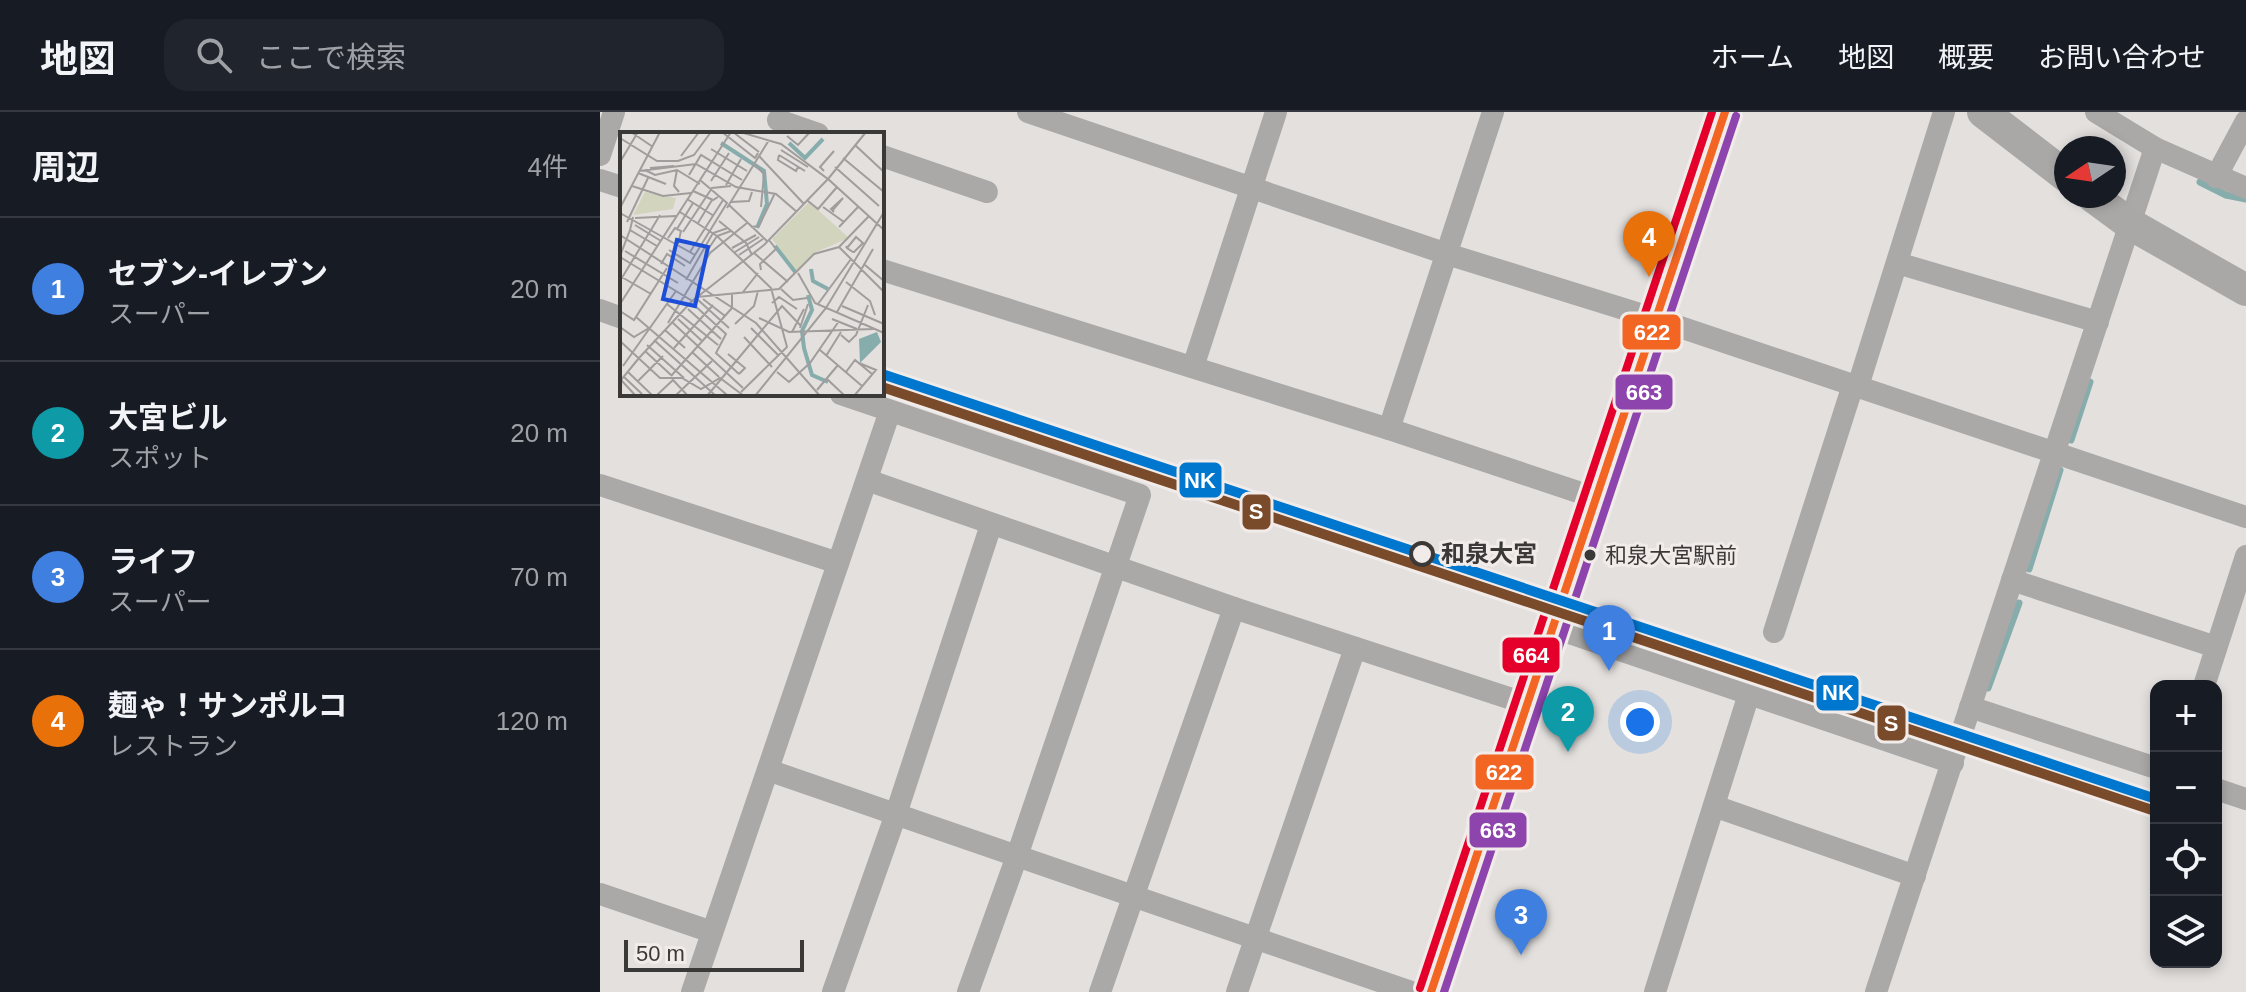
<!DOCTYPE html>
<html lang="ja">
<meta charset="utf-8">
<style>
:root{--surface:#171b24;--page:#20242c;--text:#f1f3f6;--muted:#9ea1a6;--line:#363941;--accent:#d93025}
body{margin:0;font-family:Helvetica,"Noto Sans JP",sans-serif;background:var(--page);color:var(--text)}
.controls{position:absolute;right:24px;bottom:24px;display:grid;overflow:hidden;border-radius:16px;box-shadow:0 4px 12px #0003}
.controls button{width:72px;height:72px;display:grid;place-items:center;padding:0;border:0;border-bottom:2px solid var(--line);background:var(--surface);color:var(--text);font:40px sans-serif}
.compass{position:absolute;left:1454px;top:24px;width:72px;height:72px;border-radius:50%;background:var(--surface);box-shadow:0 4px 12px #0003;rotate:257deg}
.scale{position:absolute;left:24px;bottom:20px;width:180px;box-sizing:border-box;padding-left:8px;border:4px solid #3b3938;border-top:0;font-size:22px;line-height:28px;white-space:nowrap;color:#3b3938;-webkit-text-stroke:6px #f1ecea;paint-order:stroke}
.you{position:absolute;left:1040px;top:610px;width:28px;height:28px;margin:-20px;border:6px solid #fff;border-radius:50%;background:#1a73e8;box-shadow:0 0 0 12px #1a73e833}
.badge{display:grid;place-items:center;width:52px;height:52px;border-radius:50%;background:var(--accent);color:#fff;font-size:26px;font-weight:700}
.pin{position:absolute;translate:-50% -66px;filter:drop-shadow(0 2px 4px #0008)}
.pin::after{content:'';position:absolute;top:42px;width:28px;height:24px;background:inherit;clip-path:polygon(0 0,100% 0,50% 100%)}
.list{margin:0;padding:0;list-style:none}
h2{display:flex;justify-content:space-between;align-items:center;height:104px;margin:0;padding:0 32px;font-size:34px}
h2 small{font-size:26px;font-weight:400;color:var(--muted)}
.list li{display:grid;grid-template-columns:52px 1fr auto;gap:24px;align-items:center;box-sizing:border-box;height:144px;padding:0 32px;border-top:2px solid var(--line)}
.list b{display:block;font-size:30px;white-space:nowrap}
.list p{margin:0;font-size:26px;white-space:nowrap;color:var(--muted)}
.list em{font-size:26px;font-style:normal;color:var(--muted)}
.icon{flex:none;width:44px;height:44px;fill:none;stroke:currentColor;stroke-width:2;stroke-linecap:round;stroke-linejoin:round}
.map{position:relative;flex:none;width:1646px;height:880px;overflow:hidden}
header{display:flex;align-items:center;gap:48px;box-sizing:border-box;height:112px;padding:0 40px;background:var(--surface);border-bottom:2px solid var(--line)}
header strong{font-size:38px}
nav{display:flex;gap:44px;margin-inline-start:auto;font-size:28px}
.search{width:560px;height:72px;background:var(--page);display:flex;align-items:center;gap:20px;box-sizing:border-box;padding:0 28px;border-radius:24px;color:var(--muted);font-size:30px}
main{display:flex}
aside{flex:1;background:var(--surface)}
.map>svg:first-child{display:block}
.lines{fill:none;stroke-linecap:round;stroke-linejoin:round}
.stream{stroke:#87acac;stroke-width:7}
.minor{stroke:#aaa9a7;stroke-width:22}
.tertiary{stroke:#aaa9a7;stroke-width:28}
.secondary{stroke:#aaa8a7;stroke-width:32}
.bus-1-casing{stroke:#f1ecea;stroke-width:14}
.bus-2-casing{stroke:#f1ecea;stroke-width:14}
.bus-3-casing{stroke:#f1ecea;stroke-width:14}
.bus-1{stroke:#f26522;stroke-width:8}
.bus-2{stroke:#8e44ad;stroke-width:8}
.bus-3{stroke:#e4002b;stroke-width:8}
.rail-1-casing{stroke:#f1ecea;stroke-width:16}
.rail-2-casing{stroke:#f1ecea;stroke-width:16}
.rail-1{stroke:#0077ce;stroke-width:10}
.rail-2{stroke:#7a4b2a;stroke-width:10}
.stop-dot{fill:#f1ecea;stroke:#3b3938;stroke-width:4}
.bus-dot{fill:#3b3938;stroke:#f1ecea;stroke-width:3}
.labels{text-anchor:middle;stroke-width:6;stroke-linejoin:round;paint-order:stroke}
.bus-label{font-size:22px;fill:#3b3938;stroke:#f1ecea;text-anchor:start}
.stop-label{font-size:24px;font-weight:bold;fill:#3b3938;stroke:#f1ecea;text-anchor:start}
.inset-river{fill:none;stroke:#87acac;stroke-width:4}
.inset-road{fill:none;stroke:#a09d9c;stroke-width:2}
.view{fill:#1d4ed8;fill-opacity:0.15;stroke:#1d4ed8;stroke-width:4}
.inset-edge{fill:none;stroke:#3b3938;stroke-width:4}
.line-badge{stroke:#f1ecea;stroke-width:3}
.badge-label{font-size:22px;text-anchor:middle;font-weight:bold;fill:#fff}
</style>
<header>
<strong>地図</strong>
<div class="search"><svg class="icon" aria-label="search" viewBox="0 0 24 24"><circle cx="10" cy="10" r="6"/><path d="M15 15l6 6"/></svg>ここで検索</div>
<nav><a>ホーム</a><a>地図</a><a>概要</a><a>お問い合わせ</a></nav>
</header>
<main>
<aside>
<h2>周辺<small>4件</small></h2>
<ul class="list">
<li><span class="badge" style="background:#3f7fe0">1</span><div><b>セブン-イレブン</b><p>スーパー</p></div><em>20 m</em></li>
<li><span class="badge" style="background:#0f9aa8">2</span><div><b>大宮ビル</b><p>スポット</p></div><em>20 m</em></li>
<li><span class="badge" style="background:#3f7fe0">3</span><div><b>ライフ</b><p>スーパー</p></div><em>70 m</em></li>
<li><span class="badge" style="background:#e8710a">4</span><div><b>麺ゃ！サンポルコ</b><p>レストラン</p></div><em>120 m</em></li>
</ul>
</aside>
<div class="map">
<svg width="1646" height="880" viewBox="0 0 1646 880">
<rect width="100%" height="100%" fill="#e3e0de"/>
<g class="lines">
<!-- stream -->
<g class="stream">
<polyline points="1600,70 1626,83 1646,87"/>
<polyline points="1471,328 1490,270"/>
<polyline points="1429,457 1460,358"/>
<polyline points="1388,576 1419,491"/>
</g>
<!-- minor -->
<g class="minor">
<polyline points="428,0 847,142 1056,207 1646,405"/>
<polyline points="1496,0 1555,36 1646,76"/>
<polyline points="178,8 218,22"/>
<polyline points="0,43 14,0"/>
<polyline points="282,44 387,80"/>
<polyline points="1616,65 1646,9"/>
<polyline points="0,68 22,75"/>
<polyline points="1297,151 1498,210"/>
<polyline points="282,158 789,317 996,386"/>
<polyline points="0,198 22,206"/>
<polyline points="593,255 676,0"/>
<polyline points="1258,274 1344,0"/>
<polyline points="241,282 540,383 417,744 368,880"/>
<polyline points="789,317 893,0"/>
<polyline points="267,368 634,496 927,592"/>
<polyline points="0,373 238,451"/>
<polyline points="1412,468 1616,535"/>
<polyline points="952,515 1353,651"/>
<polyline points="1174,520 1253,273"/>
<polyline points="1604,574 1646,444"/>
<polyline points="1370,595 1556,656"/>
<polyline points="168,658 811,880"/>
<polyline points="1616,677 1646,687"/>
<polyline points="1114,694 1315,764"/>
<polyline points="0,782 112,820"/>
<polyline points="92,880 290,299"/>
<polyline points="233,880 296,702 391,413"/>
<polyline points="500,880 634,496"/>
<polyline points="637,880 755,536"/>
<polyline points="1055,880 1149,582"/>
<polyline points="1276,880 1555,36"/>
</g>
<!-- tertiary -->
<polyline class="tertiary" points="831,880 1125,0"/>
<!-- secondary -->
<g class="secondary">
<polyline points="1383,0 1466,64"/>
<polyline points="1492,84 1530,112 1646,178"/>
</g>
<defs>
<polyline id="bus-1" points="831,880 1125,0"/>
<polyline id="bus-2" points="844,880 1136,4"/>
<polyline id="bus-3" points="820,876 1112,0"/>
</defs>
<!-- bus-1 casing -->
<use href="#bus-1" class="bus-1-casing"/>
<!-- bus-2 casing -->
<use href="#bus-2" class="bus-2-casing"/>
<!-- bus-3 casing -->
<use href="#bus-3" class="bus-3-casing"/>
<!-- bus-1 -->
<use href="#bus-1" class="bus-1"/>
<!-- bus-2 -->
<use href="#bus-2" class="bus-2"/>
<!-- bus-3 -->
<use href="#bus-3" class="bus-3"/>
<defs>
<polyline id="rail-1" points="282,262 1556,687"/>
<polyline id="rail-2" points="282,275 1552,698"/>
</defs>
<!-- rail-1 casing -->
<use href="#rail-1" class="rail-1-casing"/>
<!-- rail-2 casing -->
<use href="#rail-2" class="rail-2-casing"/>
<!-- rail-1 -->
<use href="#rail-1" class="rail-1"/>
<!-- rail-2 -->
<use href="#rail-2" class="rail-2"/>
</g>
<!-- markers -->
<circle class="stop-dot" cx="822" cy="442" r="11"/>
<circle class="bus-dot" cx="990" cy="443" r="7"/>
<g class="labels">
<!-- bus labels -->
<g class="bus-label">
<text x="1005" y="451">和泉大宮駅前</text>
</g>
<!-- stop labels -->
<g class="stop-label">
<text x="841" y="450">和泉大宮</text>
</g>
</g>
<!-- overview -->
<g transform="translate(20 20)">
<rect width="264" height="264" fill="#e3e0de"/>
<path d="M25 60 56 66 53 77 13 83Z" fill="#d2d4bd"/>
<path d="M189 70 229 106 196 120 178 140 152 107Z" fill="#d2d4bd"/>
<path d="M257 200 261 210 240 231 239 207Z" fill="#87acac"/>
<path class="inset-river" d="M101 11 144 39 147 72 137 96M169 11 185 26 203 7M155 114 176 141M191 137 193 149 208 157M188 163 192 178 182 199 184 216 192 243 208 250"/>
<path class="inset-road" d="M11 0 33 15M102 0 135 26 138 21M113 0 139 20M120 0 161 12 208 47 246 0M167 4 178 13 190 0M0 6 37 29H58L74 23 91 0M235 13 264 40M91 17 127 39M161 18 188 35M159 23 158 28 176 39 178 35M159 23 185 39M61 24 79 0M139 24 184 72M223 26 264 60M0 30 18 0M134 32 144 42 141 75M215 35 259 74M30 36 54 34M25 38 35 43 57 38 80 52M57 38 54 54 59 60M19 39 76 32 116 55 156 62 177 80M204 39 200 35 214 19M18 41 46 52M69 43 81 23 122 48M91 49 109 21M106 53 121 27M12 54 43 64 71 61M73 59 93 68 98 65M67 67 94 84M188 69 198 77 217 55M111 70 129 69 132 60M109 73 148 110M203 75 224 90M0 76 40 0M107 76 149 8M212 79 223 66 211 77 214 80M60 80 97 104 151 156 167 215 121 260M0 81 75 123M13 85 10 98 37 114M15 86 56 84M99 89 126 111 132 123M7 90 28 46M78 91 92 68M15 93 41 109M131 95 139 94 155 61M219 95 238 75M57 97 73 71M63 100 92 56 111 54M0 103 136 191 200 264M48 106 55 96 61 99 58 112M226 114 227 116 233 120H234L243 111 236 105 227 116M219 115 264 160M89 116 97 104 111 99M112 116 136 103M49 118 70 131 107 71 80 48M5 119 58 151M70 120 103 68M115 120 139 105M134 121 168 150M119 123 143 107M0 124 10 98M0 125 74 170M41 132 47 122 65 134M245 133 264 149M141 138 140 132 156 117 149 108M178 141 195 171 264 201M0 144 31 162M66 148 93 101 108 96M0 149 40 83M226 150 250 169 255 183M161 157 173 168 187 166M123 160 138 141M77 165 159 157 194 122 219 115 249 84M77 167 109 196M83 167 105 184M152 171 159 165 177 177M0 172 111 0M47 172 98 213M73 172 106 202 96 221 119 242M198 172 231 127M222 174 264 192M68 177 101 207M0 179 14 188 47 136M217 180 253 117M16 185 107 263M139 186 169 200 253 197M58 187 82 209M212 187 237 197M48 191 90 121 127 91M53 191 123 256M115 192 134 174 138 159M0 195 14 205 29 196M131 196 159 224M180 196 188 172M45 198 65 216M172 200 184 177M221 203 229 210 236 203 248 173M124 205 152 235M34 208 96 264M0 209 40 246H62L81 257 100 246 124 264M27 213 64 246M54 216 93 173M200 218 242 254M25 219 51 243M72 220 99 245M108 222 125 236 119 242M206 224 221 200M19 226 72 169 144 113 208 47 264 98M3 234 56 159M8 240 33 264M157 240 169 250 190 231 219 189M226 240 235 228 252 242M51 244 112 176V162M4 245 22 262M207 247 225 264M18 249 43 224M197 258 218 233M37 263 53 248 68 264M16 264 1 248 19 226M55 264 92 229M87 264 162 174 181 194M135 264 206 176 264 80M234 264 256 238 239 231"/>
<path class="view" d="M57 108 88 115 75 174 43 167Z"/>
<rect width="264" height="264" class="inset-edge"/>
</g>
<g class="line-badge">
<rect x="1021" y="201" width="61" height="38" rx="8" fill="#f26522"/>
<rect x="1014" y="261" width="60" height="38" rx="8" fill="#8e44ad"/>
<rect x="578" y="349" width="45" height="38" rx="8" fill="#0077ce"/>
<rect x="641" y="381" width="31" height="38" rx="8" fill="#7a4b2a"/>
<rect x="901" y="524" width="60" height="38" rx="8" fill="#e4002b"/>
<rect x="1215" y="562" width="45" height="38" rx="8" fill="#0077ce"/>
<rect x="1276" y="592" width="31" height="38" rx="8" fill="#7a4b2a"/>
<rect x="874" y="641" width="61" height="38" rx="8" fill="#f26522"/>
<rect x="868" y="699" width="60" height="38" rx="8" fill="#8e44ad"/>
</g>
<g class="badge-label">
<text x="1052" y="228">622</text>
<text x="1044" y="288">663</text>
<text x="600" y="376">NK</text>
<text x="656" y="407">S</text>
<text x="931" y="551">664</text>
<text x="1238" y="588">NK</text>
<text x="1291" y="619">S</text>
<text x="904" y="668">622</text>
<text x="898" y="726">663</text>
</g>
</svg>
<div class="controls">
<button>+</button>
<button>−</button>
<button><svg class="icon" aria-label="locate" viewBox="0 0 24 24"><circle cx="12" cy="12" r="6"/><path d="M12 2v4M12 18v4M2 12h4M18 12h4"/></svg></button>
<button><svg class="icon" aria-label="layers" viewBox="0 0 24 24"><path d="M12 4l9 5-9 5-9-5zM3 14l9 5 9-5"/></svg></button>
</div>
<svg class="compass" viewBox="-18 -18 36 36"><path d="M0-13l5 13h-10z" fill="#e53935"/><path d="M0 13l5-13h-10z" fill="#9ea1a6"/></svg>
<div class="scale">50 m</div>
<div class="you"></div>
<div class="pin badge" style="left:1009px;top:559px;background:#3f7fe0">1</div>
<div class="pin badge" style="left:968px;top:640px;background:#0f9aa8">2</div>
<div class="pin badge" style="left:921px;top:843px;background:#3f7fe0">3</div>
<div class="pin badge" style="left:1049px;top:165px;background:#e8710a">4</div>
</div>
</main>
